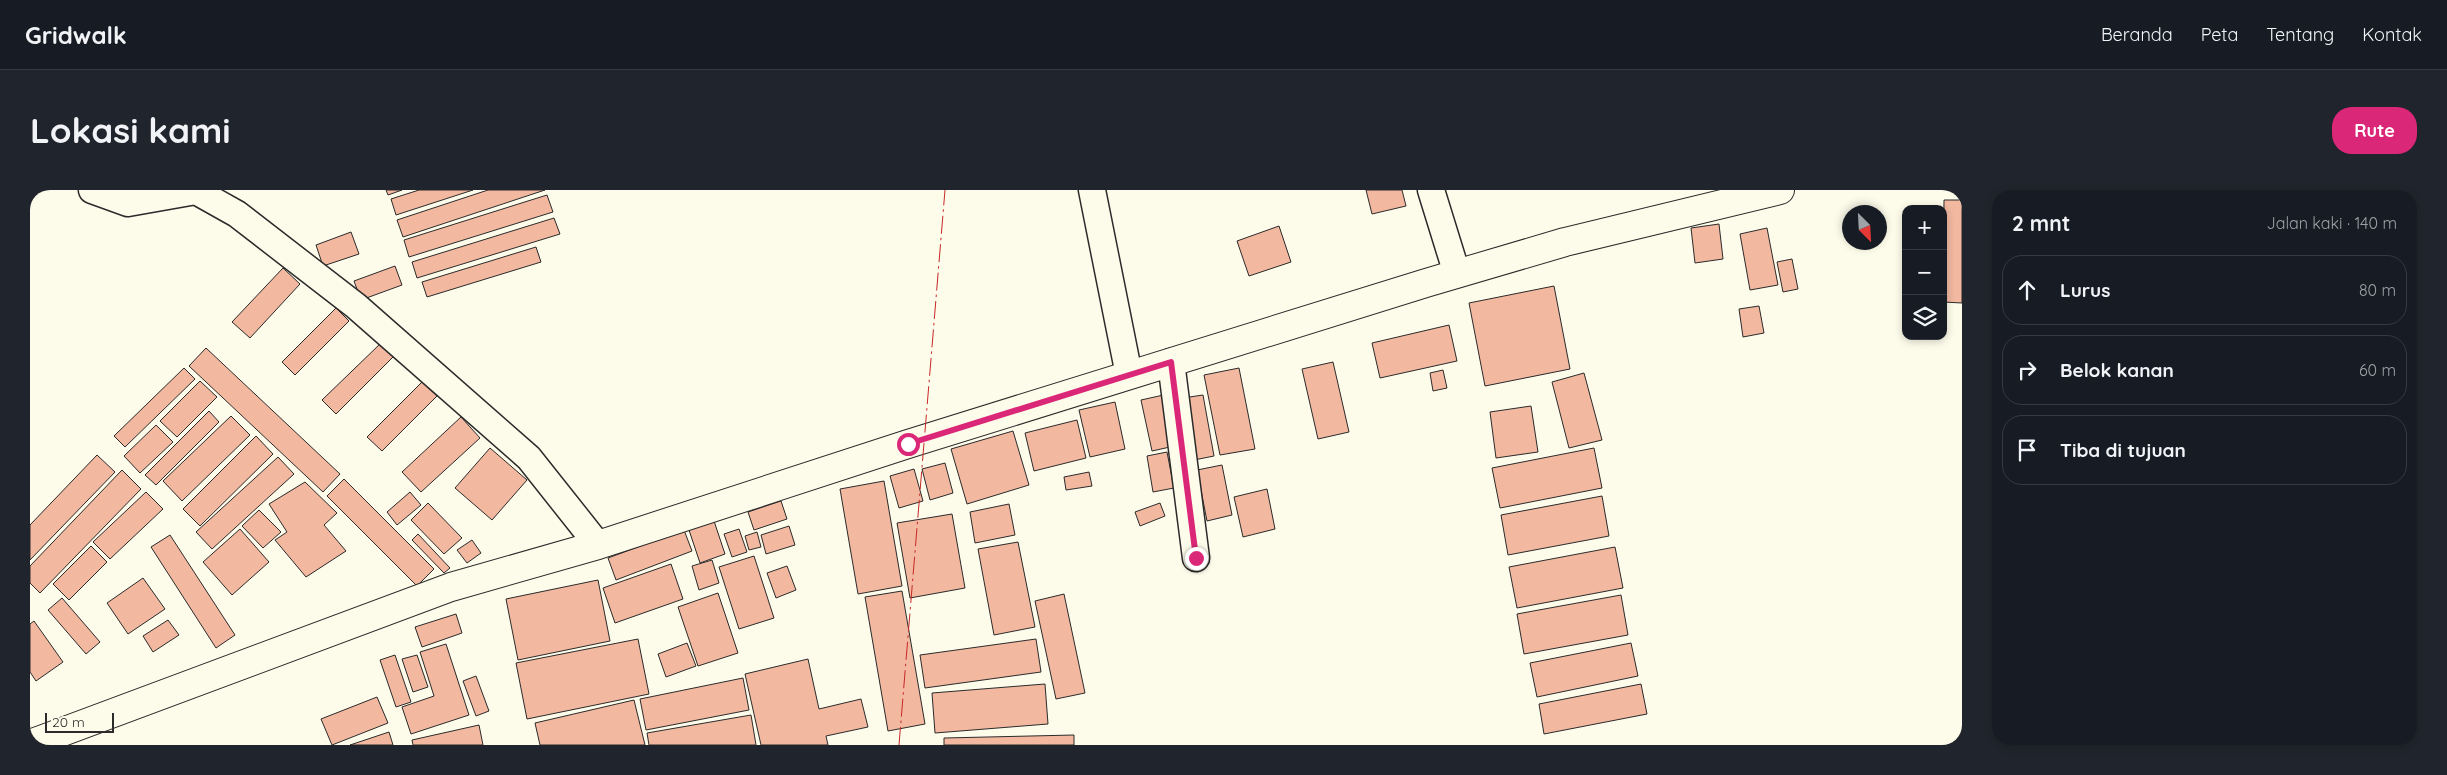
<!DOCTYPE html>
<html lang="id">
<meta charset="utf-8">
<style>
:root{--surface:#171b24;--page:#20242c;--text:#f1f3f6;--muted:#9ea1a6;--line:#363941;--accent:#db2777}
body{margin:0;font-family:Quicksand,sans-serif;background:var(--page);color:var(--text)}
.controls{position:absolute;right:15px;top:15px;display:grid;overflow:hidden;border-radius:10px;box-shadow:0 2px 8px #0003}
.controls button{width:45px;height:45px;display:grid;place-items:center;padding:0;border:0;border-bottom:1px solid var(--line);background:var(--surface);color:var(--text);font:25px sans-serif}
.compass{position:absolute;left:1812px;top:15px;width:45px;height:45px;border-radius:50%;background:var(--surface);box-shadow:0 2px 8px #0003;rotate:156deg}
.scale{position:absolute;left:15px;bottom:12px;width:69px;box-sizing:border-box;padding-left:5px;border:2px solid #2b2b2b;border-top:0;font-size:14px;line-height:18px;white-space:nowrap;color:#2b2b2b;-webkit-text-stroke:4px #fdfbea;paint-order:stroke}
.stop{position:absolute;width:15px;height:15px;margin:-11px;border:4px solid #db2777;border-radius:50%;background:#fff}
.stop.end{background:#db2777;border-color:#fff;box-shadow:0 1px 5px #0008}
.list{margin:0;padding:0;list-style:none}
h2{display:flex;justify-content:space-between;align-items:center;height:65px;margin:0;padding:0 20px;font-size:21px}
h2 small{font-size:16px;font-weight:400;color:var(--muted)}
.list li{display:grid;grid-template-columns:32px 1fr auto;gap:15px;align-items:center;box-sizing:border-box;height:70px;margin:0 10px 10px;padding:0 10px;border:1px solid var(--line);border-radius:20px}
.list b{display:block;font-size:19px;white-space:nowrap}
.list em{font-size:16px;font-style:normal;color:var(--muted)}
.icon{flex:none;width:28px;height:28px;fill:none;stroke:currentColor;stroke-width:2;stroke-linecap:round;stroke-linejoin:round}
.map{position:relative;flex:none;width:1932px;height:555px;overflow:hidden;border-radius:20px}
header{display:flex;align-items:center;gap:30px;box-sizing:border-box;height:70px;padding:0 25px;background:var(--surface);border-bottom:1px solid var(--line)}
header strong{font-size:24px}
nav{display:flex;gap:28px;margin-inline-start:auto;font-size:18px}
.intro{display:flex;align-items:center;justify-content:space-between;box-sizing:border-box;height:120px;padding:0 30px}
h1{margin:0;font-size:35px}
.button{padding:12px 22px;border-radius:20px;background:var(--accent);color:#fff;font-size:18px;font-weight:700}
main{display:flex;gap:30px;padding:0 30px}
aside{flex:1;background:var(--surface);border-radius:20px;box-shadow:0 2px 8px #0003}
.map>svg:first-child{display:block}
.building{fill:#f2b8a0;stroke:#2b2b2b}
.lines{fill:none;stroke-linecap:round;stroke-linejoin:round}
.minor-casing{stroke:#2b2b2b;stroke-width:29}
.major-casing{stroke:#2b2b2b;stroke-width:30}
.minor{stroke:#fdfbea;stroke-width:26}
.major{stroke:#fdfbea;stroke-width:28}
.power{stroke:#c62828;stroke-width:1;stroke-dasharray:18 4 2.5 4;stroke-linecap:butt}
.route{stroke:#db2777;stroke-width:6}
</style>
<header>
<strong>Gridwalk</strong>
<nav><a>Beranda</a><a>Peta</a><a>Tentang</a><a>Kontak</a></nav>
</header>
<div class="intro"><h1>Lokasi kami</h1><a class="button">Rute</a></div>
<main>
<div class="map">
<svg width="1932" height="555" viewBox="0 0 1932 555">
<rect width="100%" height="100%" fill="#fdfbea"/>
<!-- building -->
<g class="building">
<polygon points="356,0 372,0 358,5"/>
<polygon points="389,0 443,0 366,25 361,9"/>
<polygon points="458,0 515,0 373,47 367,30"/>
<polygon points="1336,0 1372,0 1376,16 1342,24"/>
<polygon points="517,5 523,22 379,67 374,50"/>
<polygon points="1914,10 1932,10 1932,113 1913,112"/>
<polygon points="524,28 530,44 387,88 382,72"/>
<polygon points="1689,34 1693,69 1665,73 1661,38"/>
<polygon points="1249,36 1261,72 1219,86 1207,51"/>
<polygon points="1737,38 1748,95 1720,100 1710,44"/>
<polygon points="321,42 329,64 293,76 286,55"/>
<polygon points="506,57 511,72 397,107 392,92"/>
<polygon points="1762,69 1768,99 1753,102 1747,72"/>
<polygon points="365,76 372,95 331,110 324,91"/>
<polygon points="253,78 270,94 220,148 202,132"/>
<polygon points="1524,96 1540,179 1455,196 1439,113"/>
<polygon points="1729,116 1734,143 1713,147 1709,119"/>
<polygon points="306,118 319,131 265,185 252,172"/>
<polygon points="1419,135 1427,171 1350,188 1342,153"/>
<polygon points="351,153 364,166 306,224 292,210"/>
<polygon points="176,158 310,284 293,302 159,176"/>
<polygon points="1303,172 1319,242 1288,249 1272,179"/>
<polygon points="154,178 165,189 95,257 84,246"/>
<polygon points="1209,178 1225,259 1190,265 1174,185"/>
<polygon points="1413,180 1417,198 1403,201 1400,183"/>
<polygon points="1554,183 1572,250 1539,258 1522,192"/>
<polygon points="170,191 187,207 147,247 130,231"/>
<polygon points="392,192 407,206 352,261 337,247"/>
<polygon points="1138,204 1149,255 1122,261 1111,210"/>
<polygon points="1173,205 1184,266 1164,270 1153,208"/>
<polygon points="1085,212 1095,259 1060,267 1049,220"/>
<polygon points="1501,216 1508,262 1466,268 1460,222"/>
<polygon points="179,221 189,232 126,295 115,285"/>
<polygon points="201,226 220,245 152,311 133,291"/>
<polygon points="431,227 450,248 391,302 372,282"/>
<polygon points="1047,230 1056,268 1004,281 995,243"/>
<polygon points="126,235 143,252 110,283 94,266"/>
<polygon points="983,241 999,295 937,314 921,259"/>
<polygon points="226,246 243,264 170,336 153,319"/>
<polygon points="460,258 497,290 462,330 425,298"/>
<polygon points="1564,258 1572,298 1470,318 1462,278"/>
<polygon points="1137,262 1144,298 1123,302 1117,266"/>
<polygon points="67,265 85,282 0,370 0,335"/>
<polygon points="248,267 264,284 182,359 166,342"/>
<polygon points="915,273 923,303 900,310 892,279"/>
<polygon points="1192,275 1202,325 1177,331 1167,280"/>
<polygon points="884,279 893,311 869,318 860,286"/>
<polygon points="92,280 111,299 10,403 0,393 0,376"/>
<polygon points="1059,282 1062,296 1036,300 1034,287"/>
<polygon points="314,289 404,379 387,396 297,306"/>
<polygon points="854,291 872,396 828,404 810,299"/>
<polygon points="275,292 307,323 294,335 316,361 276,387 245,350 257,342 239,314"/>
<polygon points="1237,299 1245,339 1213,347 1204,307"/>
<polygon points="116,302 133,319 80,369 63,352"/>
<polygon points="380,302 391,315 367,335 357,322"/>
<polygon points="1572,306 1579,346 1478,365 1471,325"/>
<polygon points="751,311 757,329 724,340 718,322"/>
<polygon points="398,313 432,348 414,364 381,330"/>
<polygon points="1130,313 1135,326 1110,336 1105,322"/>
<polygon points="979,314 985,345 945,353 940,322"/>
<polygon points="229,320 251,342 233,358 212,336"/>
<polygon points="922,324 935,398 880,408 867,333"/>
<polygon points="684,331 695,364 670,373 659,340"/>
<polygon points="759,336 765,355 736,364 731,345"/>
<polygon points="210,339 239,372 202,405 173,372"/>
<polygon points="709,339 717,362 702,367 694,344"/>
<polygon points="654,340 662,361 586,390 578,368"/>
<polygon points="727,342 731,357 719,360 715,346"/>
<polygon points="388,344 420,378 414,383 382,350"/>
<polygon points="140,345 205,445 186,458 121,357"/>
<polygon points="442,350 451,363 437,373 427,360"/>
<polygon points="988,352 1005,437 964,445 948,359"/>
<polygon points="61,356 77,372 39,410 23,394"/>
<polygon points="1585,357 1593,398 1487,418 1479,377"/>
<polygon points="724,366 744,428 709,439 689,377"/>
<polygon points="682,370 689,393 669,400 662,376"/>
<polygon points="641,374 653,409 585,433 573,398"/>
<polygon points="757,376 766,400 746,408 737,383"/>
<polygon points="113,388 135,419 98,444 77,413"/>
<polygon points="568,390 580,451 488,470 476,409"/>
<polygon points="872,401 895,534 858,541 835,407"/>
<polygon points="688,403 708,463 668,476 648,417"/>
<polygon points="1034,404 1055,503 1026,509 1005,411"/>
<polygon points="1591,405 1598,445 1494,464 1487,424"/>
<polygon points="32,408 70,452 56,464 18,420"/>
<polygon points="426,424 432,443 392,457 385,437"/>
<polygon points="138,430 149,445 123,462 113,446"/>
<polygon points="4,431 33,472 6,491 0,482 0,434"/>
<polygon points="608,449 619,504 497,529 486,473"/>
<polygon points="1006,449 1011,482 895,498 890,465"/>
<polygon points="657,453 666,476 636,487 628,464"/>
<polygon points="1601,453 1608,486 1507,507 1500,473"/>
<polygon points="416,454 439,525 381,544 372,517 404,506 390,462"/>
<polygon points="365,465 381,512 366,517 350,470"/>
<polygon points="387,465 398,497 383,502 372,469"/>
<polygon points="778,469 789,519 831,509 838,537 796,546 798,555 731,555 715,484"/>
<polygon points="446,486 459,521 446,526 433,491"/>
<polygon points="713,488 719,520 616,540 610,509"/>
<polygon points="1015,494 1018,534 905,543 902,503"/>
<polygon points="1611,494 1617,524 1514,544 1509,514"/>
<polygon points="347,507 358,533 302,555 291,529"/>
<polygon points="604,510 615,555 510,555 505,533"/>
<polygon points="721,525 726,555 619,555 617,543"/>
<polygon points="449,535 453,555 383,555 382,550"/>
<polygon points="359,542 363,555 320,555"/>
<polygon points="1044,545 1044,555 914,555 914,548"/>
</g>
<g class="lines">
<defs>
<g id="minor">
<polyline points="62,0 98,13 166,1 207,24 326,116 499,268 568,355"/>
<polyline points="1062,0 1099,185"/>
<polyline points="1401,0 1427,84"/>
<polyline points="1141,172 1166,368"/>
</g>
<polyline id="major" points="0,554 421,397 568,355 878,254 1396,93 1535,52 1750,0"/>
</defs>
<!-- minor casing -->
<use href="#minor" class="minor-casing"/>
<!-- major casing -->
<use href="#major" class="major-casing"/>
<!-- minor -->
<use href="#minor" class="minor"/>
<!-- major -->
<use href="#major" class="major"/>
<!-- power -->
<polyline class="power" points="869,555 915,0"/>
</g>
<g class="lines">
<!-- route -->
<polyline class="route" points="878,254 1141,172 1166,368"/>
</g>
</svg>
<div class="controls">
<button>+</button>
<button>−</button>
<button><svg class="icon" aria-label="layers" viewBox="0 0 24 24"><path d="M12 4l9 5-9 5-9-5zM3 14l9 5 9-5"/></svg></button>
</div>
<svg class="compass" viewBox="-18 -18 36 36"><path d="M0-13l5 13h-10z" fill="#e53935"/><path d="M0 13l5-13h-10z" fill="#9ea1a6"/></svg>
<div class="scale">20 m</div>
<div class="stop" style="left:878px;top:254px"></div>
<div class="stop end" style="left:1166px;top:368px"></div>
</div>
<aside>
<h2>2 mnt<small>Jalan kaki · 140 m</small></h2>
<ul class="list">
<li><svg class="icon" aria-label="ahead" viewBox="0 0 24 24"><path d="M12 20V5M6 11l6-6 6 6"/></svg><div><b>Lurus</b></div><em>80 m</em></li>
<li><svg class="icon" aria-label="right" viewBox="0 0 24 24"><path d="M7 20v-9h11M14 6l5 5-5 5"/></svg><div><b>Belok kanan</b></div><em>60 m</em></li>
<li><svg class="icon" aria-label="arrive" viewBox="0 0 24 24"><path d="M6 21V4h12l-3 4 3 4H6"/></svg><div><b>Tiba di tujuan</b></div></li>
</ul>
</aside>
</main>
